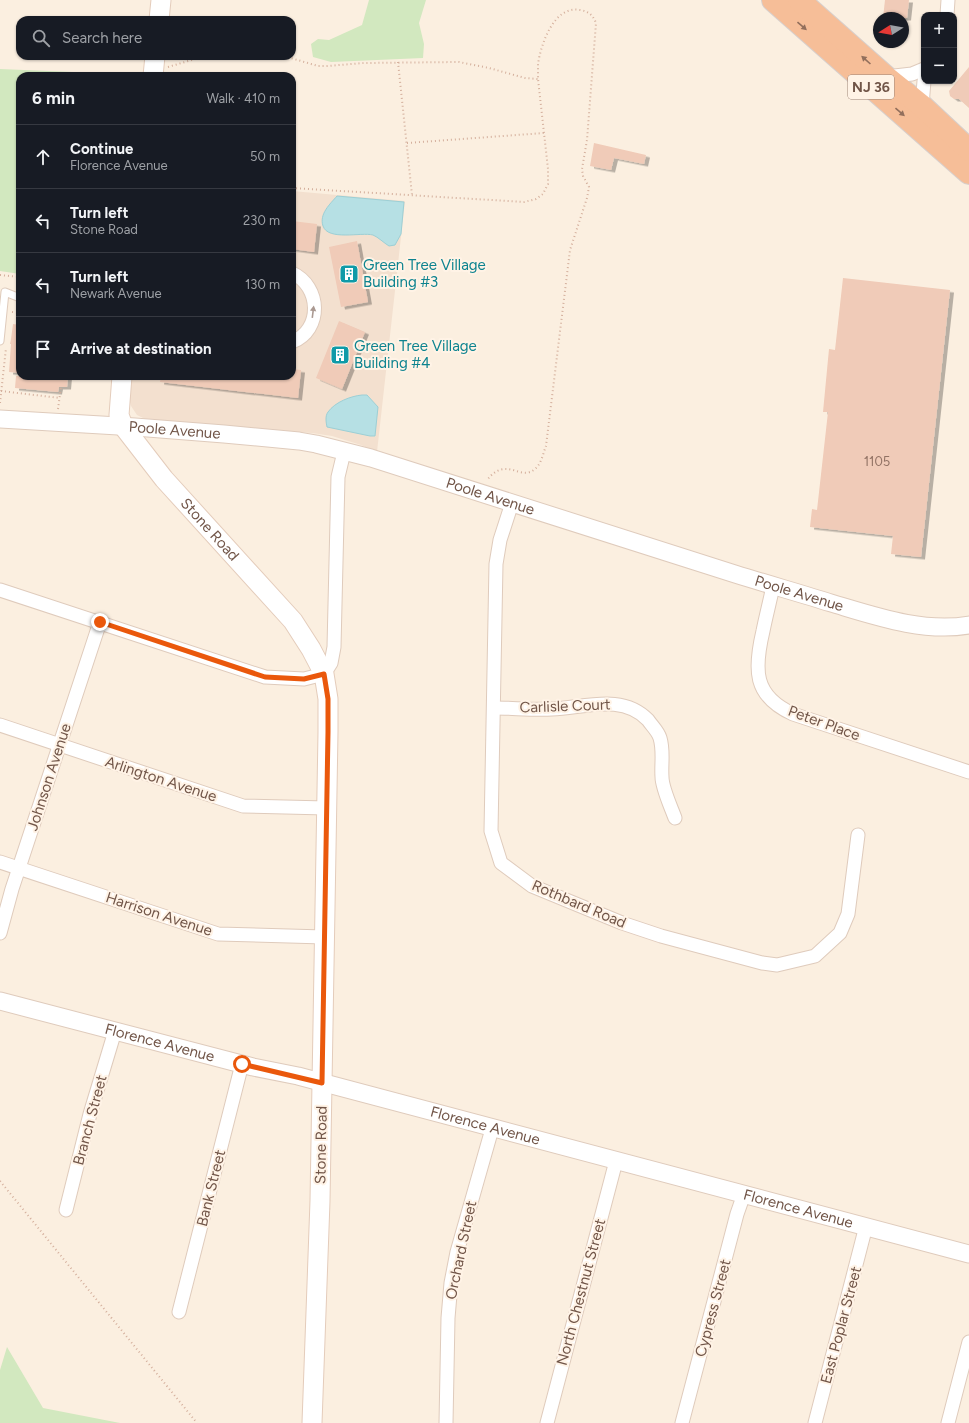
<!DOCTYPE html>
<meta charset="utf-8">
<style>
:root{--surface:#171b24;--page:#242831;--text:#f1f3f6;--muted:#9ea1a6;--line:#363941}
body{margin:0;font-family:Figtree,sans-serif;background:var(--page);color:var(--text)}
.controls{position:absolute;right:12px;top:12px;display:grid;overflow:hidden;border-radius:8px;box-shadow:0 1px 3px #0004}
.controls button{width:36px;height:36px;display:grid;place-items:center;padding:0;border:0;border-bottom:1px solid var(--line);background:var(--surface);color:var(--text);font:20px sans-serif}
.compass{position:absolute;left:873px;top:12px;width:36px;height:36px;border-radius:50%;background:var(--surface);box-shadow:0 1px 3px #0004;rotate:259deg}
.stop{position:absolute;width:12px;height:12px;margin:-9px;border:3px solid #ea580c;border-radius:50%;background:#fff}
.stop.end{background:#ea580c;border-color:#fff;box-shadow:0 1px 4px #0008}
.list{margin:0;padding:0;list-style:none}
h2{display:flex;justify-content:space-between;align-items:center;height:52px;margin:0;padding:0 16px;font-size:17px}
h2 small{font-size:13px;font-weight:400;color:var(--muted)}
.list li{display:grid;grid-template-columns:26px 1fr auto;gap:12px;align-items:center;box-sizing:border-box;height:64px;padding:0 16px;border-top:1px solid var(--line)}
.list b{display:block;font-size:15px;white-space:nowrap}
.list p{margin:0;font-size:13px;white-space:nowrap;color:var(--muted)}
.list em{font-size:13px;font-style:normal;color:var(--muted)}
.icon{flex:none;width:22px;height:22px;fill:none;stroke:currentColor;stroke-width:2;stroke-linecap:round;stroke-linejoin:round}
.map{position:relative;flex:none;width:969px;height:1423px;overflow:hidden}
.search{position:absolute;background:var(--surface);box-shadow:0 1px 3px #0004;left:16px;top:16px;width:280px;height:44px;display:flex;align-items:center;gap:10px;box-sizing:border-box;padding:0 14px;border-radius:12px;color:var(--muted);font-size:15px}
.panel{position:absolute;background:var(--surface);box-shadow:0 1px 3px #0004;left:16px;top:72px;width:280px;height:308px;border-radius:12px}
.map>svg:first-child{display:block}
.residential{fill:#f3e0cf}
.green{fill:#d2e8bf}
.water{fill:#b6e0e4;stroke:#9ccfd5}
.building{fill:#f0cbb8;filter:url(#shadow)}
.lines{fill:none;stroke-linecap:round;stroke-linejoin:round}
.service-casing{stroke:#dfcbbc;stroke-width:9}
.minor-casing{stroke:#dfcbbc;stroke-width:15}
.tertiary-casing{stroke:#dfcbbc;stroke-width:19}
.secondary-casing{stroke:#e4ccbb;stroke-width:21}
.trunk-casing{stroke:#d7cfcc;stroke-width:24}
.path{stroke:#d4af9c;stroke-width:2;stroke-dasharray:1 3;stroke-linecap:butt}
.service{stroke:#fff;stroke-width:7}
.minor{stroke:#fff;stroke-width:13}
.tertiary{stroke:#fff;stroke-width:17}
.secondary{stroke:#fff;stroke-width:19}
.trunk{stroke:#f6be98;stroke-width:22}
.oneway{fill:#926f5c}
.oneway2{fill:#aa9991}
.route{stroke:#ea580c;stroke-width:5}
.labels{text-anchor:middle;stroke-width:4;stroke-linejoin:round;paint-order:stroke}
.number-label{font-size:13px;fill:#917264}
.shield{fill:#fff3e6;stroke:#9c8477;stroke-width:1}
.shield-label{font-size:14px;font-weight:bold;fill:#715548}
.culture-label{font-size:15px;fill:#0d838f;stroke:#fff3e6;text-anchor:start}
.street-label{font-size:15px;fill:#715548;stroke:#fff3e6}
</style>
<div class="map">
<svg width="969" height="1423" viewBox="0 0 969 1423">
<defs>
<filter id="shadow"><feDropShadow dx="4" dy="2.5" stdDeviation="0" flood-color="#0004"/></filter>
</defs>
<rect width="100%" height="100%" fill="#fbefe0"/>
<!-- residential -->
<polygon class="residential" points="292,191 405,201 377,452 361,445 332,436 312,433 145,419 137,415 131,406 129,398 131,376 292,376"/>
<!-- green -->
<g class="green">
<polygon points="369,0 426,0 419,23 424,44 423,58 331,62 313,57 311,44 318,39 329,40 362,25"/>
<polygon points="0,69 122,74 122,76 20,76 20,274 0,271"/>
<polygon points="7,1347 43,1408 120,1423 0,1423 0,1370"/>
</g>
<!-- water -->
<g class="water">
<path d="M337 196 404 202 401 234 395 245 389 246C384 243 378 237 373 235 361 232 328 241 323 226 319 214 330 204 337 196Z"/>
<path d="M362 395H367L378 407 375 436H370L327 427C326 422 325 416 328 412 335 402 351 396 362 395Z"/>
</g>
<!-- building -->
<g class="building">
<polygon points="885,0 909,0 907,18 883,18"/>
<polygon points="969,67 969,108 959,99 954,99 950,96 949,91"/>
<polygon points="594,143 646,155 644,164 614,158 611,170 590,166"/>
<polygon points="292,221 317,224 314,252 292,249"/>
<polygon points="357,241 368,302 341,307 329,247"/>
<polygon points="843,278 950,290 921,557 891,554 893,536 810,527 812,509 817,510 828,412 823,412 829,349 835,350"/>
<polygon points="339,321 365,332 342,389 316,378"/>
<polygon points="13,324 20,325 20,373 9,372 11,344 10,344 11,339"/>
<polygon points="292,369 301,370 298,398 160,382 161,376 292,376"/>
<polygon points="16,376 68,376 67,387 59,387 58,392 15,388"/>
</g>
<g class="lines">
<defs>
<polyline id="service" points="0,341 5,292 20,298"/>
<g id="minor">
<polyline points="947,15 948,0"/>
<polyline points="886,77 912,74 924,69"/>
<polyline points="922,106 924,81"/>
<path d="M292 273C321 286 323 330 292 342"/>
<polyline points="512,503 500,540 496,564 491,831 501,863 532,886 622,923 661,936 762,963 777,965 815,956 840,933 848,914 858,835"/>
<path d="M773 586C770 601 766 616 763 631 754 669 753 696 793 714L969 772"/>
<polyline points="0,590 265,677 304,679 324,674 331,663 334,647 338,477 344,452"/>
<path d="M494 708C513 708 533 710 552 709 584 708 622 693 648 720 652 726 658 731 660 738 664 751 661 764 662 777 662 788 671 807 675 818"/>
<polyline points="0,725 243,806 326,808"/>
<polyline points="0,862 218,934 324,937"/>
<polyline points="0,933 12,889 100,622"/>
<polyline points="66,1210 90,1114 115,1031"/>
<polyline points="179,1312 242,1064"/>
<polyline points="446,1423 448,1318 451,1283 457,1252 492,1129"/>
<polyline points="547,1423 616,1161"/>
<polyline points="682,1423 737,1214 744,1194"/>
<polyline points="815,1423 866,1226"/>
<polyline points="948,1423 969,1342"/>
</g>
<g id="tertiary">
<path id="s1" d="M0 419 135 427 224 434 299 441 316 444 371 458C493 497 614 536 735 574 767 584 799 593 831 603 875 616 923 633 969 625"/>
<path id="s2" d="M0 1001 253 1067 298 1076 969 1254"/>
</g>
<g id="secondary">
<polyline points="159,20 161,0"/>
<polyline points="153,76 155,56"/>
<path id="s3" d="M122 376 119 415 123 426 164 479 293 621 311 649 324 674 328 699V732L320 1201 312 1423"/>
</g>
<g id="trunk">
<polyline points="773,0 969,173"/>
<polyline points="799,0 886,77 922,106 969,150"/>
</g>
</defs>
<!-- service casing -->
<use href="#service" class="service-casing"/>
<!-- minor casing -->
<use href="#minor" class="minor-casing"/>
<!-- tertiary casing -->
<use href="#tertiary" class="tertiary-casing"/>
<!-- secondary casing -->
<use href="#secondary" class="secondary-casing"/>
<!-- trunk casing -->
<use href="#trunk" class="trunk-casing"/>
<!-- path -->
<g class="path">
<polyline points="284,56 318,66 327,66 364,63 459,62 489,68 525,78 538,79"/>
<polyline points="398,62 412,195"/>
<polyline points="168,67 195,59 217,56"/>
<polyline points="407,143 544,133"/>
<path d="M292 188 524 202 536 199 543 194 548 184V169L538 79C538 74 538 69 538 64 541 44 554 5 580 10 588 11 593 15 596 23L587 140 582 169 583 176 589 187 587 198 570 250 546 446C543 453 542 463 535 469 520 482 507 455 487 480"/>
<polyline points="0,275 20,277"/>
<polyline points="12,312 20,313"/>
<polyline points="1,391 60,398"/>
<polyline points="0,403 6,348"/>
<polyline points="58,409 61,387"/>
<polyline points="0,1181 197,1423"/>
</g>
<!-- service -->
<use href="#service" class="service"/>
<!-- minor -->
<use href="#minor" class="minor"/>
<!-- tertiary -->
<use href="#tertiary" class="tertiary"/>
<!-- secondary -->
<use href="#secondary" class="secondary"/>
<!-- trunk -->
<use href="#trunk" class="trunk"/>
</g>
<!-- one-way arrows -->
<defs><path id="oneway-solid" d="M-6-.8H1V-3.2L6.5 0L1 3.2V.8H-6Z"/></defs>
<g class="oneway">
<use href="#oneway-solid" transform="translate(802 26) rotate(41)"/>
<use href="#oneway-solid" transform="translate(866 60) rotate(-138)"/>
<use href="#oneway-solid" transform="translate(900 112) rotate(41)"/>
</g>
<use class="oneway2" href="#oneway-solid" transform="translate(313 312) rotate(-83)"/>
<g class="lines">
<!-- route -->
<polyline class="route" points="100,622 265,677 304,679 324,674 328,699 328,732 322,1083 242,1064"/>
</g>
<!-- icons -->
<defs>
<symbol id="building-square" viewBox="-11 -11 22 22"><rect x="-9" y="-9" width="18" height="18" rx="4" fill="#0f9aa8" stroke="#fff3e6"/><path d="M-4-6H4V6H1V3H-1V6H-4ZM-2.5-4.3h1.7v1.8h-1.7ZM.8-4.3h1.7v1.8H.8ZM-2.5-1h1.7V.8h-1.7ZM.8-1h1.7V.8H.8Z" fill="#fff"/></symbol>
</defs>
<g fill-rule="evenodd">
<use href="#building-square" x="338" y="263" width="22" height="22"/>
<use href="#building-square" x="329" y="344" width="22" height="22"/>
</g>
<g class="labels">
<!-- number labels -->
<g class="number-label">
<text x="877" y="466">1105</text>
</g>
<!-- shield labels -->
<rect class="shield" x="848" y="75" width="46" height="24" rx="3"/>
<g class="shield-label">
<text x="871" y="92">NJ 36</text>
</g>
<!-- culture labels -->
<g class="culture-label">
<text x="363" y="270">Green Tree Village<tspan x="363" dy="17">Building #3</tspan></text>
<text x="354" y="351">Green Tree Village<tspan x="354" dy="17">Building #4</tspan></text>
</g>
<!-- street labels -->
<g class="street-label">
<text dy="5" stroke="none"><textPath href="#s1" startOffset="175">Poole Avenue</textPath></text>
<text dy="5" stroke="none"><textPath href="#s1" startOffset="499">Poole Avenue</textPath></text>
<text dy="5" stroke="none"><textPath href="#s3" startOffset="186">Stone Road</textPath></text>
<text dy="5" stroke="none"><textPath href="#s1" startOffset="823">Poole Avenue</textPath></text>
<text transform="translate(565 706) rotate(-2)" y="5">Carlisle Court</text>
<text transform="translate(824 723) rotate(20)" y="5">Peter Place</text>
<text transform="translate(49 777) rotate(-72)" y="5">Johnson Avenue</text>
<text transform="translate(161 779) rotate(18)" y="5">Arlington Avenue</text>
<text transform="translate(579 904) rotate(23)" y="5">Rothbard Road</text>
<text transform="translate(159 914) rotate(18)" y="5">Harrison Avenue</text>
<text dy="5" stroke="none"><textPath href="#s2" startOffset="165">Florence Avenue</textPath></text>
<text transform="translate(90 1120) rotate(-75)" y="5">Branch Street</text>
<text dy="5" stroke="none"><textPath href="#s2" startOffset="501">Florence Avenue</textPath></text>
<text transform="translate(321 1145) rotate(-89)" y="5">Stone Road</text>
<text transform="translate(211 1188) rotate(-76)" y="5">Bank Street</text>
<text dy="5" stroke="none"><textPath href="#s2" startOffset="825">Florence Avenue</textPath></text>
<text transform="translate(461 1250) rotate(-78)" y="5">Orchard Street</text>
<text transform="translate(581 1292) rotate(-75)" y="5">North Chestnut Street</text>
<text transform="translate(713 1308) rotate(-75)" y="5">Cypress Street</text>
<text transform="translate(841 1325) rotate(-75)" y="5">East Poplar Street</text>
</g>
</g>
</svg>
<div class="controls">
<button>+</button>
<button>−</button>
</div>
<svg class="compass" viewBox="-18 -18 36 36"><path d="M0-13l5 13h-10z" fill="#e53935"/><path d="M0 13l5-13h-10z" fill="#9ea1a6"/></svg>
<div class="stop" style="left:242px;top:1064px"></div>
<div class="stop end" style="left:100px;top:622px"></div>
<div class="search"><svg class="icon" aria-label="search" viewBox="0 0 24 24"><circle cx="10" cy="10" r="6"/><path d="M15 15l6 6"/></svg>Search here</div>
<section class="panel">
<h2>6 min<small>Walk · 410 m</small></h2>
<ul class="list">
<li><svg class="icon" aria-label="ahead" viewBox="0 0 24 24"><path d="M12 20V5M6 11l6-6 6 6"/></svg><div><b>Continue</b><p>Florence Avenue</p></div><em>50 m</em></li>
<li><svg class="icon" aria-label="left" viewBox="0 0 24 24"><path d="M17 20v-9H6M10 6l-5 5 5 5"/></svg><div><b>Turn left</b><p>Stone Road</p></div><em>230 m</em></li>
<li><svg class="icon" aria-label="left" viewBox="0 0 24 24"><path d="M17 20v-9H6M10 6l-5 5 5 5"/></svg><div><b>Turn left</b><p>Newark Avenue</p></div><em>130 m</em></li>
<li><svg class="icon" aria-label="arrive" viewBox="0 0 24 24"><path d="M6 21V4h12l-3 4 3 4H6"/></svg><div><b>Arrive at destination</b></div></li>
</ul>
</section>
</div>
